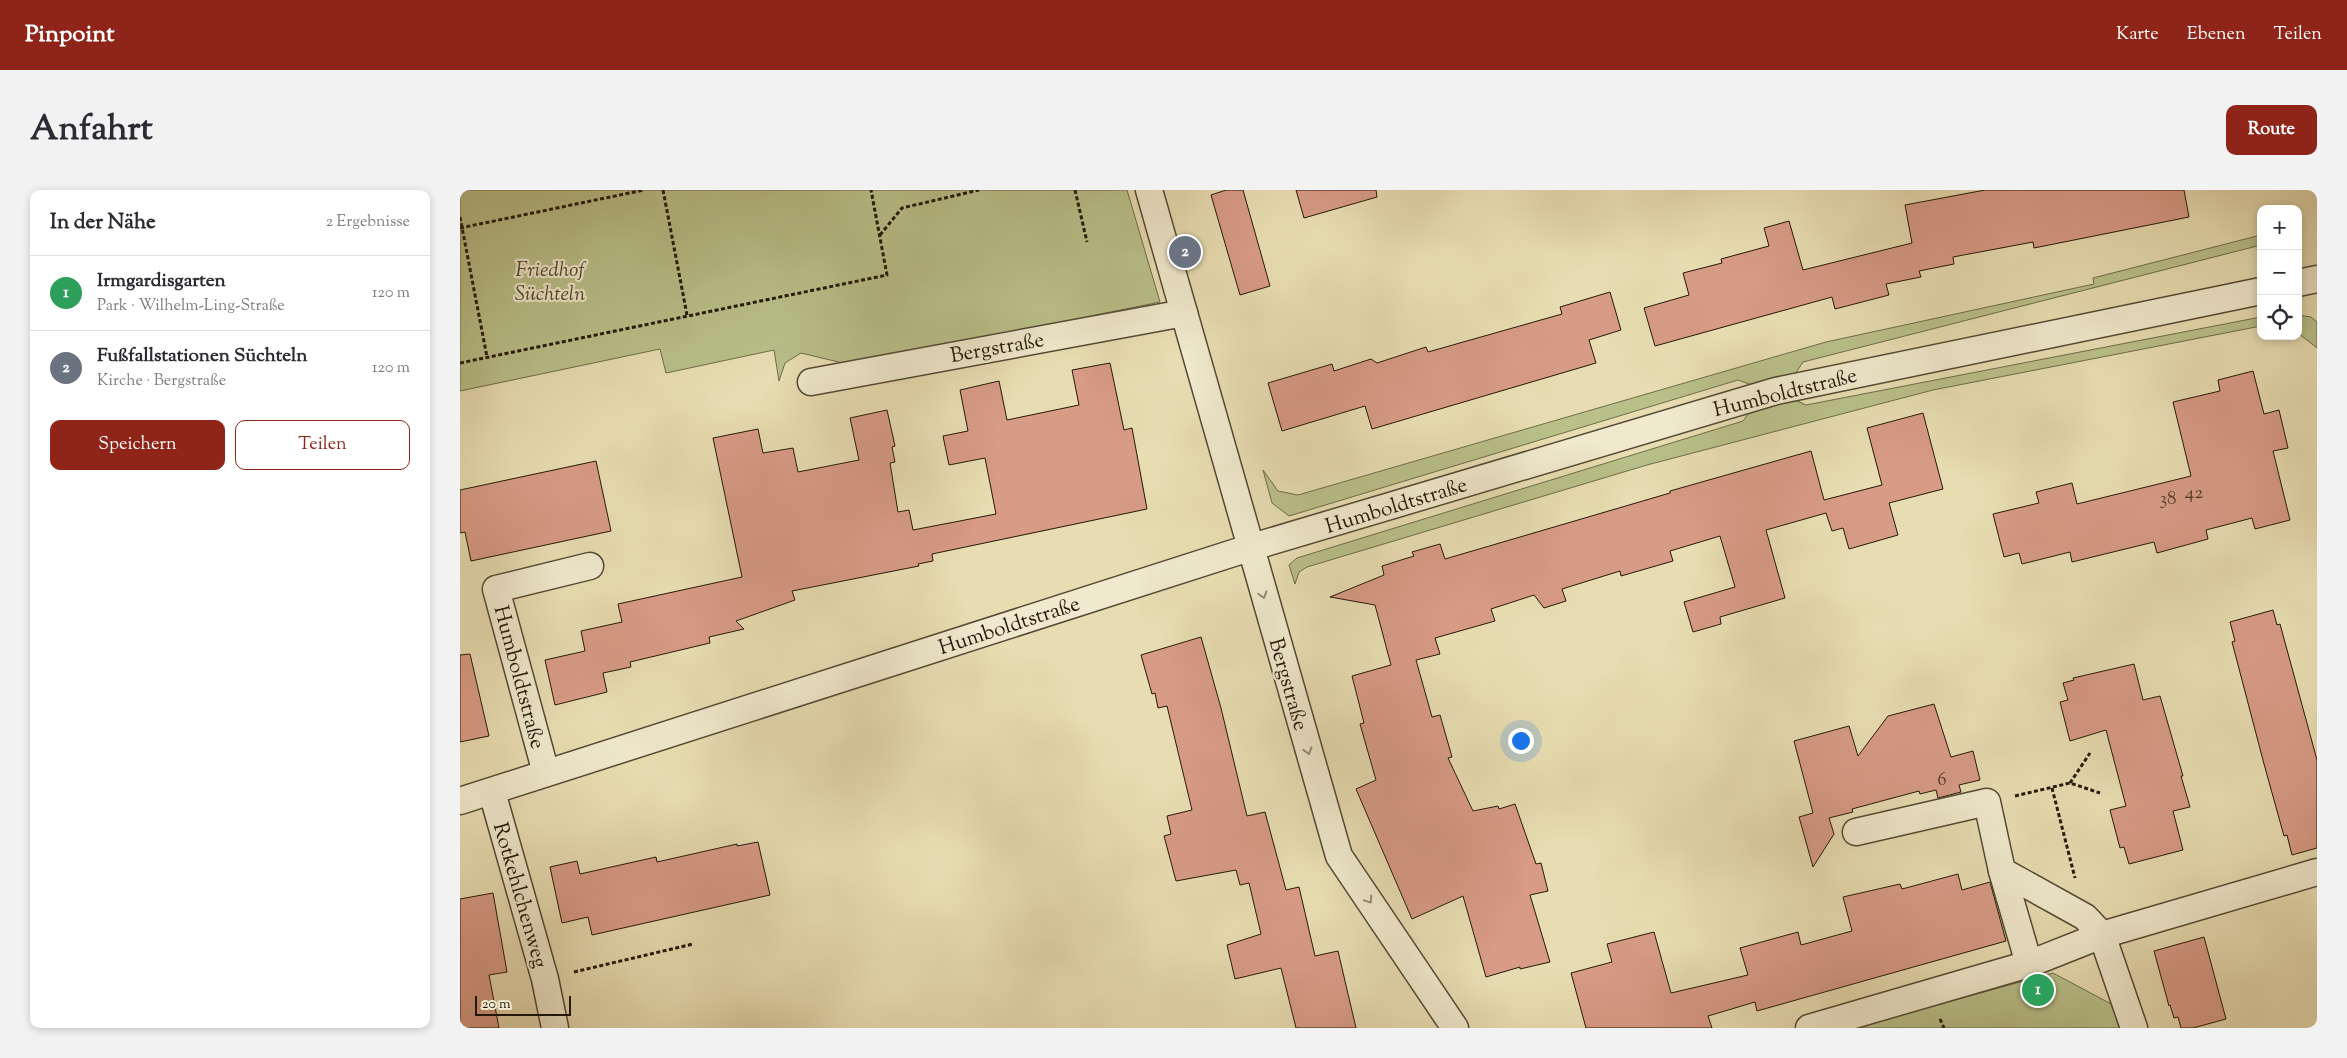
<!DOCTYPE html>
<html lang="de">
<meta charset="utf-8">
<style>
:root{--surface:#fff;--page:#f2f2f3;--text:#2b2b33;--muted:#7c7c81;--line:#e1e1e2;--accent:#8f2418}
body{margin:0;font-family:"Sorts Mill Goudy",serif;background:var(--page);color:var(--text)}
.controls{position:absolute;right:15px;top:15px;display:grid;overflow:hidden;border-radius:10px;box-shadow:0 2px 8px #0003}
.controls button{width:45px;height:45px;display:grid;place-items:center;padding:0;border:0;border-bottom:1px solid var(--line);background:var(--surface);color:var(--text);font:25px sans-serif}
.scale{position:absolute;left:15px;bottom:12px;width:96px;box-sizing:border-box;padding-left:5px;border:2px solid #24180a;border-top:0;font-size:14px;line-height:18px;white-space:nowrap;color:#24180a;-webkit-text-stroke:4px #f0e9cd;paint-order:stroke}
.you{position:absolute;left:1060px;top:550px;width:18px;height:18px;margin:-12px;border:4px solid #fff;border-radius:50%;background:#1a73e8;box-shadow:0 0 0 8px #1a73e833}
.badge{display:grid;place-items:center;width:32px;height:32px;border-radius:50%;background:var(--accent);color:#fff;font-size:16px;font-weight:700}
.pin{position:absolute;translate:-50% -50%;border:2px solid #fff;box-shadow:0 1px 5px #0006}
.list{margin:0;padding:0;list-style:none}
h2{display:flex;justify-content:space-between;align-items:center;height:65px;margin:0;padding:0 20px;font-size:21px}
h2 small{font-size:16px;font-weight:400;color:var(--muted)}
.list li{display:grid;grid-template-columns:32px 1fr auto;gap:15px;align-items:center;box-sizing:border-box;height:75px;padding:0 20px;border-top:1px solid var(--line)}
.list b{display:block;font-size:19px;white-space:nowrap}
.list p{margin:0;font-size:16px;white-space:nowrap;color:var(--muted)}
.list em{font-size:16px;font-style:normal;color:var(--muted)}
.actions{display:flex;gap:10px;padding:15px 20px}
.actions a{flex:1;padding:11px 0;border:1px solid var(--accent);border-radius:10px;text-align:center;font-size:18px;color:var(--accent)}
.actions .main{background:var(--accent);color:#fff}
.icon{flex:none;width:28px;height:28px;fill:none;stroke:currentColor;stroke-width:2;stroke-linecap:round;stroke-linejoin:round}
.map{position:relative;flex:none;width:1857px;height:838px;overflow:hidden;border-radius:10px}
header{display:flex;align-items:center;gap:30px;box-sizing:border-box;height:70px;padding:0 25px;background:var(--accent);color:#fff}
header strong{font-size:24px}
nav{display:flex;gap:28px;margin-inline-start:auto;font-size:18px}
.intro{display:flex;align-items:center;justify-content:space-between;box-sizing:border-box;height:120px;padding:0 30px}
h1{margin:0;font-size:35px}
.button{padding:12px 22px;border-radius:10px;background:var(--accent);color:#fff;font-size:18px;font-weight:700}
main{display:flex;gap:30px;padding:0 30px}
aside{flex:1;background:var(--surface);border-radius:10px;box-shadow:0 2px 8px #0003}
.map>svg:first-child{display:block}
.green{fill:#b9c08a;stroke:#6e6c4a}
.building{fill:#d89b86;stroke:#24180a}
.lines{fill:none;stroke-linecap:round;stroke-linejoin:round}
.street-casing{stroke:#554934;stroke-width:29}
.path{stroke:#24180a;stroke-width:3;stroke-dasharray:4 2.5;stroke-linecap:butt}
.street{stroke:#f0e9cd;stroke-width:26}
.oneway{stroke:#948b75}
.labels{text-anchor:middle;stroke-width:4.5;stroke-linejoin:round;paint-order:stroke}
.number-label{font-size:19px;fill:#513929}
.park-label{font-size:21px;font-style:italic;fill:#514a30;stroke:#f0e9cd}
.street-label{font-size:21px;fill:#24180a;stroke:#f0e9cd}
</style>
<header>
<strong>Pinpoint</strong>
<nav><a>Karte</a><a>Ebenen</a><a>Teilen</a></nav>
</header>
<div class="intro"><h1>Anfahrt</h1><a class="button">Route</a></div>
<main>
<aside>
<h2>In der Nähe<small>2 Ergebnisse</small></h2>
<ul class="list">
<li><span class="badge" style="background:#2e9e5b">1</span><div><b>Irmgardisgarten</b><p>Park · Wilhelm-Ling-Straße</p></div><em>120 m</em></li>
<li><span class="badge" style="background:#6b7280">2</span><div><b>Fußfallstationen Süchteln</b><p>Kirche · Bergstraße</p></div><em>120 m</em></li>
</ul>
<div class="actions"><a class="main">Speichern</a><a>Teilen</a></div>
</aside>
<div class="map">
<svg width="1857" height="838" viewBox="0 0 1857 838">
<rect width="100%" height="100%" fill="#e8ddb2"/>
<filter id="stains"><feTurbulence type="fractalNoise" baseFrequency=".004" numOctaves="4"/><feColorMatrix values="0 0 0 0 .2 0 0 0 0 .09 0 0 0 0 .02 0 0 0 .5 -.17"/></filter>
<radialGradient id="worn" r=".72"><stop offset=".6" stop-color="#630" stop-opacity="0"/><stop offset="1" stop-color="#630" stop-opacity=".3"/></radialGradient>
<!-- green -->
<g class="green">
<polygon points="0,0 667,0 700,112 391,175 341,163 325,173 319,191 314,160 206,183 200,159 0,201"/>
<polygon points="1801,45 1801,55 1343,172 1333,187 1297,197 1278,190 829,326 812,313 803,280 818,301 838,305 1366,152 1634,94 1633,88"/>
<polygon points="1838,125 1851,127 1857,132 1857,158 1838,143"/>
<polygon points="1801,127 1801,136 1473,200 1187,275 847,377 839,382 835,394 829,375 837,368 1283,231 1293,217 1331,208 1346,215"/>
<polygon points="1593,783 1655,816 1662,838 1393,838"/>
</g>
<!-- building -->
<g class="building">
<polygon points="766,0 783,0 810,96 780,105 751,5"/>
<polygon points="836,0 916,0 917,7 844,28"/>
<polygon points="1525,0 1724,0 1729,27 1574,58 1573,52 1493,67 1494,74 1459,81 1461,87 1426,94 1429,105 1375,119 1372,107 1195,156 1184,118 1229,105 1223,83 1262,73 1261,69 1309,56 1304,38 1329,31 1343,80 1452,53 1445,15"/>
<polygon points="1150,102 1161,140 1129,150 1136,173 912,239 905,216 822,241 808,193 872,174 874,181 911,169 917,173 966,157 968,162 1102,124 1100,117"/>
<polygon points="650,173 664,240 672,238 687,319 472,364 473,371 458,374 459,376 332,401 335,410 276,431 284,439 249,447 250,453 170,472 171,477 143,483 147,502 95,515 85,470 125,461 121,441 162,432 158,414 282,387 253,248 298,239 303,263 333,258 338,282 399,270 390,228 427,220 435,256 432,257 435,272 430,273 438,322 449,320 453,340 536,324 525,268 489,275 483,246 508,241 500,200 539,191 547,230 619,215 612,180"/>
<polygon points="1793,181 1804,224 1819,220 1828,258 1813,261 1830,330 1795,339 1792,328 1746,340 1748,349 1697,363 1694,352 1612,372 1610,362 1562,374 1559,363 1544,367 1533,324 1579,313 1576,302 1612,293 1617,314 1731,286 1713,212 1760,201 1758,190"/>
<polygon points="1463,223 1483,299 1429,313 1438,345 1389,359 1383,338 1372,341 1366,323 1306,340 1325,408 1260,427 1261,434 1233,442 1224,412 1275,397 1260,346 1210,361 1213,371 1161,386 1160,381 1102,399 1106,411 1084,418 1074,405 1031,419 1035,431 975,448 980,464 956,470 972,527 980,525 992,567 988,568 1013,621 1038,616 1039,619 1055,614 1076,674 1081,673 1088,701 1070,705 1090,772 1060,779 1060,777 1026,787 1003,706 952,729 896,599 916,590 900,534 904,533 892,486 931,475 915,415 870,407 924,385 922,376 954,366 952,362 980,354 985,369 1210,303 1210,301 1351,261 1364,310 1422,295 1407,238"/>
<polygon points="136,271 151,341 11,371 5,342 0,343 0,300"/>
<polygon points="1813,420 1817,435 1820,434 1857,570 1857,658 1832,665 1827,645 1824,646 1804,574 1772,452 1775,451 1770,432"/>
<polygon points="741,447 761,518 787,626 805,622 826,700 839,697 855,766 878,761 896,838 836,838 821,778 775,789 767,755 801,744 789,693 780,695 776,680 716,691 704,646 711,644 707,626 732,620 707,516 698,518 695,503 692,504 681,465"/>
<polygon points="10,464 29,546 0,552 0,465"/>
<polygon points="1674,474 1683,510 1700,506 1723,586 1721,586 1730,617 1713,621 1723,660 1669,674 1664,657 1660,658 1650,620 1666,616 1646,540 1610,551 1600,512 1608,510 1603,493 1614,490 1613,488"/>
<polygon points="1474,514 1491,567 1513,561 1520,590 1499,595 1501,602 1478,608 1476,600 1460,604 1459,601 1392,619 1393,622 1369,628 1374,644 1353,677 1339,627 1353,623 1334,551 1389,536 1398,566 1428,526"/>
<polygon points="298,652 310,705 132,745 128,727 102,733 90,677 117,671 120,684 196,667 197,672 277,654 277,656"/>
<polygon points="1498,684 1502,700 1530,692 1546,751 1297,821 1295,812 1248,826 1252,838 1126,838 1111,783 1152,772 1147,754 1194,742 1211,803 1288,785 1280,758 1338,742 1341,755 1392,741 1383,707 1440,694 1442,699"/>
<polygon points="33,703 47,782 29,785 39,838 0,838 0,709"/>
<polygon points="1744,747 1766,829 1733,838 1721,838 1718,827 1714,828 1710,815 1709,816 1694,761"/>
</g>
<g class="lines">
<defs>
<g id="street">
<polyline points="689,0 879,666 995,838"/>
<polyline points="1838,93 1857,89"/>
<polyline points="351,192 724,123"/>
<polyline points="86,583 36,399 130,376"/>
<polyline points="32,602 85,789 95,838"/>
<polyline points="0,611 789,358 1316,201 1801,101"/>
<polyline points="1396,642 1527,612 1542,681 1625,727 1642,745 1857,682"/>
<polyline points="1542,681 1569,774"/>
<polyline points="1349,838 1569,774 1642,745 1674,838"/>
</g>
</defs>
<!-- street casing -->
<use href="#street" class="street-casing"/>
<!-- path -->
<g class="path">
<polyline points="203,0 227,125"/>
<polyline points="615,0 627,52"/>
<polyline points="0,27 27,167"/>
<polyline points="0,38 184,0"/>
<polyline points="420,45 442,18 519,0"/>
<polyline points="0,173 427,85 411,0"/>
<polyline points="1610,593 1630,563"/>
<polyline points="1592,598 1615,688"/>
<polyline points="1555,606 1610,593 1640,603"/>
<polyline points="114,782 233,754"/>
<polyline points="1480,829 1484,838"/>
</g>
<!-- street -->
<use href="#street" class="street"/>
</g>
<!-- one-way arrows -->
<defs><path id="oneway-chevron" d="M-2-3.5L2.5 0L-2 3.5" fill="none" stroke-width="1.6" stroke-linecap="round" stroke-linejoin="round" transform="scale(1.25)"/></defs>
<g class="oneway">
<use href="#oneway-chevron" transform="translate(803 405) rotate(74)"/>
<use href="#oneway-chevron" transform="translate(848 561) rotate(74)"/>
<use href="#oneway-chevron" transform="translate(909 710) rotate(56)"/>
</g>
<g class="labels">
<!-- number labels -->
<g class="number-label">
<text x="1734" y="308">42</text>
<text x="1708" y="314">38</text>
<text x="1482" y="595">6</text>
</g>
<!-- park labels -->
<g class="park-label">
<text x="90" y="86">Friedhof<tspan x="90" dy="24">Süchteln</tspan></text>
</g>
<!-- street labels -->
<g class="street-label">
<text transform="translate(537 157) rotate(-10)" y="7">Bergstraße</text>
<text transform="translate(1325 202) rotate(-14)" y="7">Humboldtstraße</text>
<text transform="translate(936 315) rotate(-17)" y="7">Humboldtstraße</text>
<text transform="translate(549 435) rotate(-18)" y="7">Humboldtstraße</text>
<text transform="translate(60 487) rotate(75)" y="7">Humboldtstraße</text>
<text transform="translate(829 494) rotate(74)" y="7">Bergstraße</text>
<text transform="translate(61 705) rotate(74)" y="7">Rotkehlchenweg</text>
</g>
</g>
<rect width="100%" height="100%" filter="url(#stains)"/>
<rect width="100%" height="100%" fill="url(#worn)"/>
</svg>
<div class="controls">
<button>+</button>
<button>−</button>
<button><svg class="icon" aria-label="locate" viewBox="0 0 24 24"><circle cx="12" cy="12" r="6"/><path d="M12 2v4M12 18v4M2 12h4M18 12h4"/></svg></button>
</div>
<div class="scale">20 m</div>
<div class="you"></div>
<div class="pin badge" style="left:1578px;top:800px;background:#2e9e5b">1</div>
<div class="pin badge" style="left:725px;top:62px;background:#6b7280">2</div>
</div>
</main>
